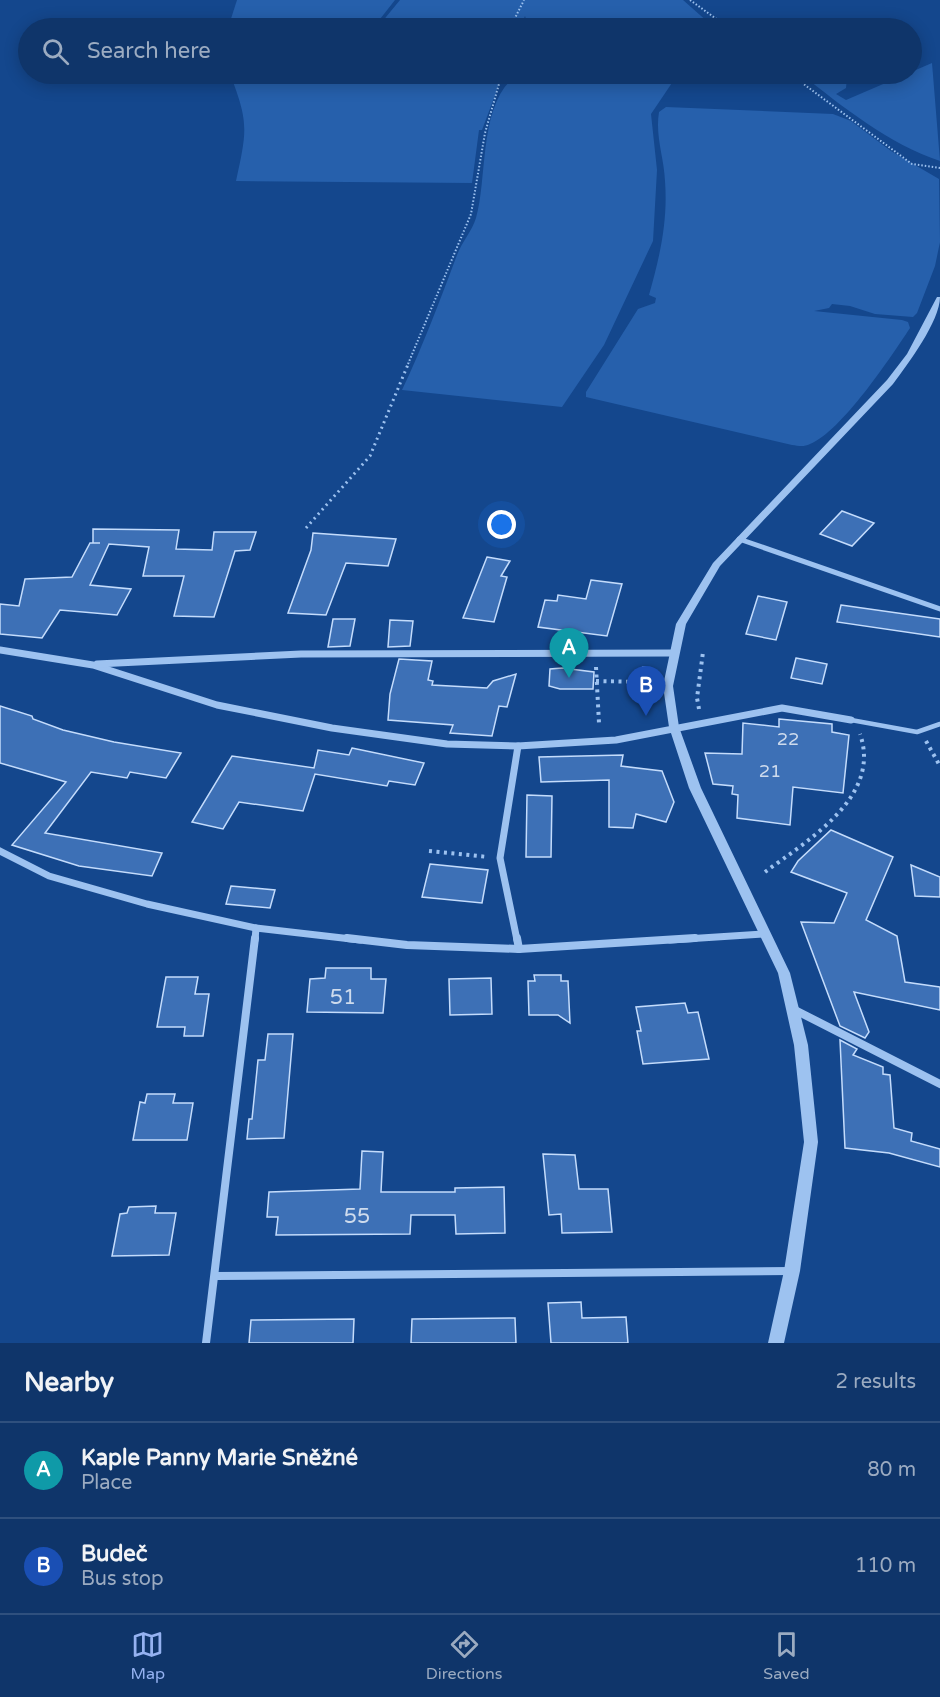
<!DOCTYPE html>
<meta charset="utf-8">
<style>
:root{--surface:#0f356a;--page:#183d70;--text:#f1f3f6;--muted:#9babc1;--line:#2f507e;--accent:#95b2f1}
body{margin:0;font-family:"Varela Round",sans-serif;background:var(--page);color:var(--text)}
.you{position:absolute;left:502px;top:525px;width:21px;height:21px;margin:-15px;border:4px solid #fff;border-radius:50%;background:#1a73e8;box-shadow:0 0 0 9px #1a73e833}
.badge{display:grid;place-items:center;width:39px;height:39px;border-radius:50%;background:var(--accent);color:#fff;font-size:20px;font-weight:700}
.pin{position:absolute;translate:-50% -50px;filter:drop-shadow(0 2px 3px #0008)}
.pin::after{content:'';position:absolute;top:32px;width:21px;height:18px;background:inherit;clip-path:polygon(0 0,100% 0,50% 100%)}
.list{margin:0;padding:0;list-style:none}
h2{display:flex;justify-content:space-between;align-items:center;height:78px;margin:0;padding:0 24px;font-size:26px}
h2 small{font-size:20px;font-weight:400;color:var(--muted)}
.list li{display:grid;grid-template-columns:39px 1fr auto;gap:18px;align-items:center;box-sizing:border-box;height:96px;padding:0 24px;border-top:2px solid var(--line)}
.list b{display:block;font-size:22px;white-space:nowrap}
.list p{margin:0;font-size:20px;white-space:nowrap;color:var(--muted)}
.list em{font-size:20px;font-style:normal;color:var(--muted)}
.icon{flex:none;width:33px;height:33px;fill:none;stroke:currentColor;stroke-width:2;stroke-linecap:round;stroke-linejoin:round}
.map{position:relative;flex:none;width:940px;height:1343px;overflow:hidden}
.search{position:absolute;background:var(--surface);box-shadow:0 3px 15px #0003;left:18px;right:18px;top:18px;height:66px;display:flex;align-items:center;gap:15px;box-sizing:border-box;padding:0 21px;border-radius:33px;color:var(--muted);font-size:22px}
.sheet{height:270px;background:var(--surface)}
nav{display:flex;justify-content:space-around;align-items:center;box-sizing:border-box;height:84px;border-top:2px solid var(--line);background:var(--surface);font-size:16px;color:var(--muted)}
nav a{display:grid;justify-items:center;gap:3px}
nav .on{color:var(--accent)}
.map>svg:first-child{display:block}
.green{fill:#2660ac}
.building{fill:#3d70b6;stroke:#c4dcfc;stroke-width:1.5}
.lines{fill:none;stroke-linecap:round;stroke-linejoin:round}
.path-far2{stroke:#9dc2f0;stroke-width:2;stroke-dasharray:1.5 2;stroke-linecap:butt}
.path-far1{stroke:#9dc2f0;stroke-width:3;stroke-dasharray:2 4;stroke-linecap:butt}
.path{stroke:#9dc2f0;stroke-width:4;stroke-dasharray:3 4.5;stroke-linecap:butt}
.service{stroke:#9dc2f0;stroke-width:4.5}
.minor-far2{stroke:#9dc2f0;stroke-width:5}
.minor-far1{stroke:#9dc2f0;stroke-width:7}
.minor{stroke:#9dc2f0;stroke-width:8}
.tertiary{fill:#9dc2f0;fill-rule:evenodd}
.labels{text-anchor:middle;stroke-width:5;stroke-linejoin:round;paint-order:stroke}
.number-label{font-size:18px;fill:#cedbed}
.near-number-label{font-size:21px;fill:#cedbed}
</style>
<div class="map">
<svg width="940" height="1343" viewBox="0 0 940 1343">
<rect width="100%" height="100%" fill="#14478d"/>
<!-- green -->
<g class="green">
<polygon points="237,0 395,0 373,28 228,28"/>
<polygon points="400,0 683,0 709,23 709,28 529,28 525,16 520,28 377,28"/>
<path d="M932 63 940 161C889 144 843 107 801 74H844L847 77 846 88 836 94 846 100Z"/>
<path d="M230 74H503L482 130H479L472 183 236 181C247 130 249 123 230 74Z"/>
<path d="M519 74H678L651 114 657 170 653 241 604 345 562 407 402 390C423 346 440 300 457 255 462 242 472 231 476 218 488 177 478 99 519 74Z"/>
<path d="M666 107 833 114 851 121 891 151 939 179 940 242 935 266 917 313 913 317 875 314 850 306 832 304 829 308 814 311 902 320 908 322 910 328C891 357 841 432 810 444 804 447 799 446 792 445L586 397V392L638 309 655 303 656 298 649 295C660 256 668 221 665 181 664 157 655 136 659 112Z"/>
</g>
<!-- building -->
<g class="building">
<polygon points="842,511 874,523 852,546 820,534"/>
<polygon points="93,529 179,530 176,549 212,550 214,532 256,532 250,550 235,551 214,617 174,616 184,576 143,576 149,547 109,544 90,585 131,589 117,615 60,610 42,638 0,634 0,604 19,606 25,579 72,577 90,543 100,543 93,543"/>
<polygon points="313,533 396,539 388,566 346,563 326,615 288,613 311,550"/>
<polygon points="487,557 510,561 501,576 507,577 494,622 463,618"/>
<polygon points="591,580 622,584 607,636 538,627 545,600 557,601 558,595 586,599"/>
<polygon points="758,596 787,602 776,640 746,634"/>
<polygon points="841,605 940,619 940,637 837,622"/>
<polygon points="333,619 355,619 350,646 328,647"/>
<polygon points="390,620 413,621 410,646 388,647"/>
<polygon points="796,658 827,664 822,684 791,678"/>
<polygon points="399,659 432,661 428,680 433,681 432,685 487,688 493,681 516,674 507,707 499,706 492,736 450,733 453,725 388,720 390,694"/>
<polygon points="562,668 594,672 593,689 560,689 549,686 550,669"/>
<polygon points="0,706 32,716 33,719 63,730 114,742 181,753 166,778 130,772 127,778 91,772 45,833 162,853 152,876 79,866 12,845 66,782 0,763"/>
<polygon points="779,719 832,724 832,732 849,735 843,793 793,787 790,825 737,818 738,795 732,794 733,786 713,784 705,753 742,754 743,723 779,727"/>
<polygon points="352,748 424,763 415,785 389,781 387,786 315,774 303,811 239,802 223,829 192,822 232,756 314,768 318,750 349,755"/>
<polygon points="623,755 621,766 662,771 674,802 666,822 636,814 633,828 609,827 609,780 541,782 539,757"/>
<polygon points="527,795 552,796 551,857 526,857"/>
<polygon points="831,830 893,857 866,920 897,936 905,982 940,987 940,1010 854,992 869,1032 865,1038 840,1026 801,922 834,923 847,893 791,872 798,861"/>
<polygon points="430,864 488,870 482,903 422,897"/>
<polygon points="911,865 940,877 940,897 915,896"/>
<polygon points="231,886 275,890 270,908 226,904"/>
<polygon points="326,968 371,968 371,979 386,979 383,1013 307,1012 310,979 325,978"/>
<polygon points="534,975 561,975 561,981 568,981 570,1023 558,1015 529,1015 528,981 535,981"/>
<polygon points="166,977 198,977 195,994 209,994 203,1036 184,1036 185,1027 157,1027"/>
<polygon points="491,978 492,1014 450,1015 449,979"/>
<polygon points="685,1003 688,1013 698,1012 709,1059 643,1064 637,1031 641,1031 636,1007"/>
<polygon points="268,1034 293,1034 284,1138 247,1139 249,1119 252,1119 258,1060 265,1060"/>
<polygon points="840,1040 857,1049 853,1055 883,1067 883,1074 890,1075 894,1128 912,1133 911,1141 940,1149 940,1167 889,1153 845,1148"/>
<polygon points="147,1094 175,1094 173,1103 193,1103 187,1140 133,1140 140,1102 145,1103"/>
<polygon points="362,1151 383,1152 381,1192 455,1192 455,1188 504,1187 505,1233 456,1234 455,1215 411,1215 410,1234 276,1235 278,1217 267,1217 269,1192 360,1189"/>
<polygon points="543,1154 575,1155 579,1189 608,1189 612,1232 562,1233 561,1214 549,1215"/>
<polygon points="156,1206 155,1213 176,1213 169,1255 112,1256 120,1214 127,1213 129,1207"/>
<polygon points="581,1302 582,1318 626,1317 628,1343 551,1343 548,1303"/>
<polygon points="515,1318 516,1343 411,1343 412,1319"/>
<polygon points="354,1319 353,1343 249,1343 251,1320"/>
</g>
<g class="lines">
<!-- path-far2 -->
<g class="path-far2">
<polyline points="690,0 729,28"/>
<polyline points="518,28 513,22 524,0"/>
<polyline points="790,74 912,164 940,168"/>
<polyline points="408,364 471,214 485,133 499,84 513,74"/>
</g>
<!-- path-far1 -->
<polyline class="path-far1" points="306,528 370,456 409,362"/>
<!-- path -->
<g class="path">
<polyline points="644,666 645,710"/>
<polyline points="596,667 599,723"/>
<polyline points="596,681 644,682"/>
<polyline points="699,709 697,698 703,652"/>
<polyline points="926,741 940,766"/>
<polyline points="429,851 488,857"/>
<path d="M765 872C808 840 882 797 860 734"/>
</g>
<!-- service -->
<polyline class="service" points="851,720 917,732 940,724"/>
<!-- minor-far2 -->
<polyline class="minor-far2" points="739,539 940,609"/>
<!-- minor-far1 -->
<g class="minor-far1">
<polyline points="0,650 93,665 217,705 332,728 447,744 518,746 616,740 782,708 851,720"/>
<polyline points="97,664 301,654 673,653"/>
<polyline points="0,851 49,876 147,904 256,928 360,940"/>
<polyline points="255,940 256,928"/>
<polyline points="517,940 500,858 518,746"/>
<polyline points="670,940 763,934"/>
</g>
<!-- minor -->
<g class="minor">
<polyline points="347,938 407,945 519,949 695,938"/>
<polyline points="517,938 519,949"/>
<polyline points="795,1010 940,1084"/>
<polyline points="215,1276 791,1271"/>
<polyline points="206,1343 255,938"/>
</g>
<!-- tertiary -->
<path class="tertiary" d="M937 297H940C940 321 908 364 893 384L720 566 686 624 673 686 679 727 701 788 790 973 808 1045 818 1142 800 1271 784 1343H768L784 1271 804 1142 794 1045 778 973 689 788 669 727 663 686 676 624 713 563 887 380 907 354Z"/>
</g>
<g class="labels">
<!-- number labels -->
<g class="number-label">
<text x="788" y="745">22</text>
<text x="770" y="777">21</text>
</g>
<!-- near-number labels -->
<g class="near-number-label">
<text x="343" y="1004">51</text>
<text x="357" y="1223">55</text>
</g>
</g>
</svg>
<div class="you"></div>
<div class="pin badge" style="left:569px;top:678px;background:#0f9aa8">A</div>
<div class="pin badge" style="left:646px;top:716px;background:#1a4fb4">B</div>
<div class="search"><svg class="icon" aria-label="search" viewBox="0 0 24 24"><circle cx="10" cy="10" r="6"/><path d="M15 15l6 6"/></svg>Search here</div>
</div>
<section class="sheet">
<h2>Nearby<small>2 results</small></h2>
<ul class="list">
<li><span class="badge" style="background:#0f9aa8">A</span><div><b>Kaple Panny Marie Sněžné</b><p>Place</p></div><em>80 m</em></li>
<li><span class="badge" style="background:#1a4fb4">B</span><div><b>Budeč</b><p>Bus stop</p></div><em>110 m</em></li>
</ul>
</section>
<nav>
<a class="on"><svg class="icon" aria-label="map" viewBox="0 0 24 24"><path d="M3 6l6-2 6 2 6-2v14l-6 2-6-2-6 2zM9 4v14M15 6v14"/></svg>Map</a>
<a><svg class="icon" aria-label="directions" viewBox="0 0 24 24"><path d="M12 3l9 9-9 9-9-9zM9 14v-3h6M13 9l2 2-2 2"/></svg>Directions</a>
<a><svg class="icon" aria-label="saved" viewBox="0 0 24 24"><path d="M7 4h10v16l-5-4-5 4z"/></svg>Saved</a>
</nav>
